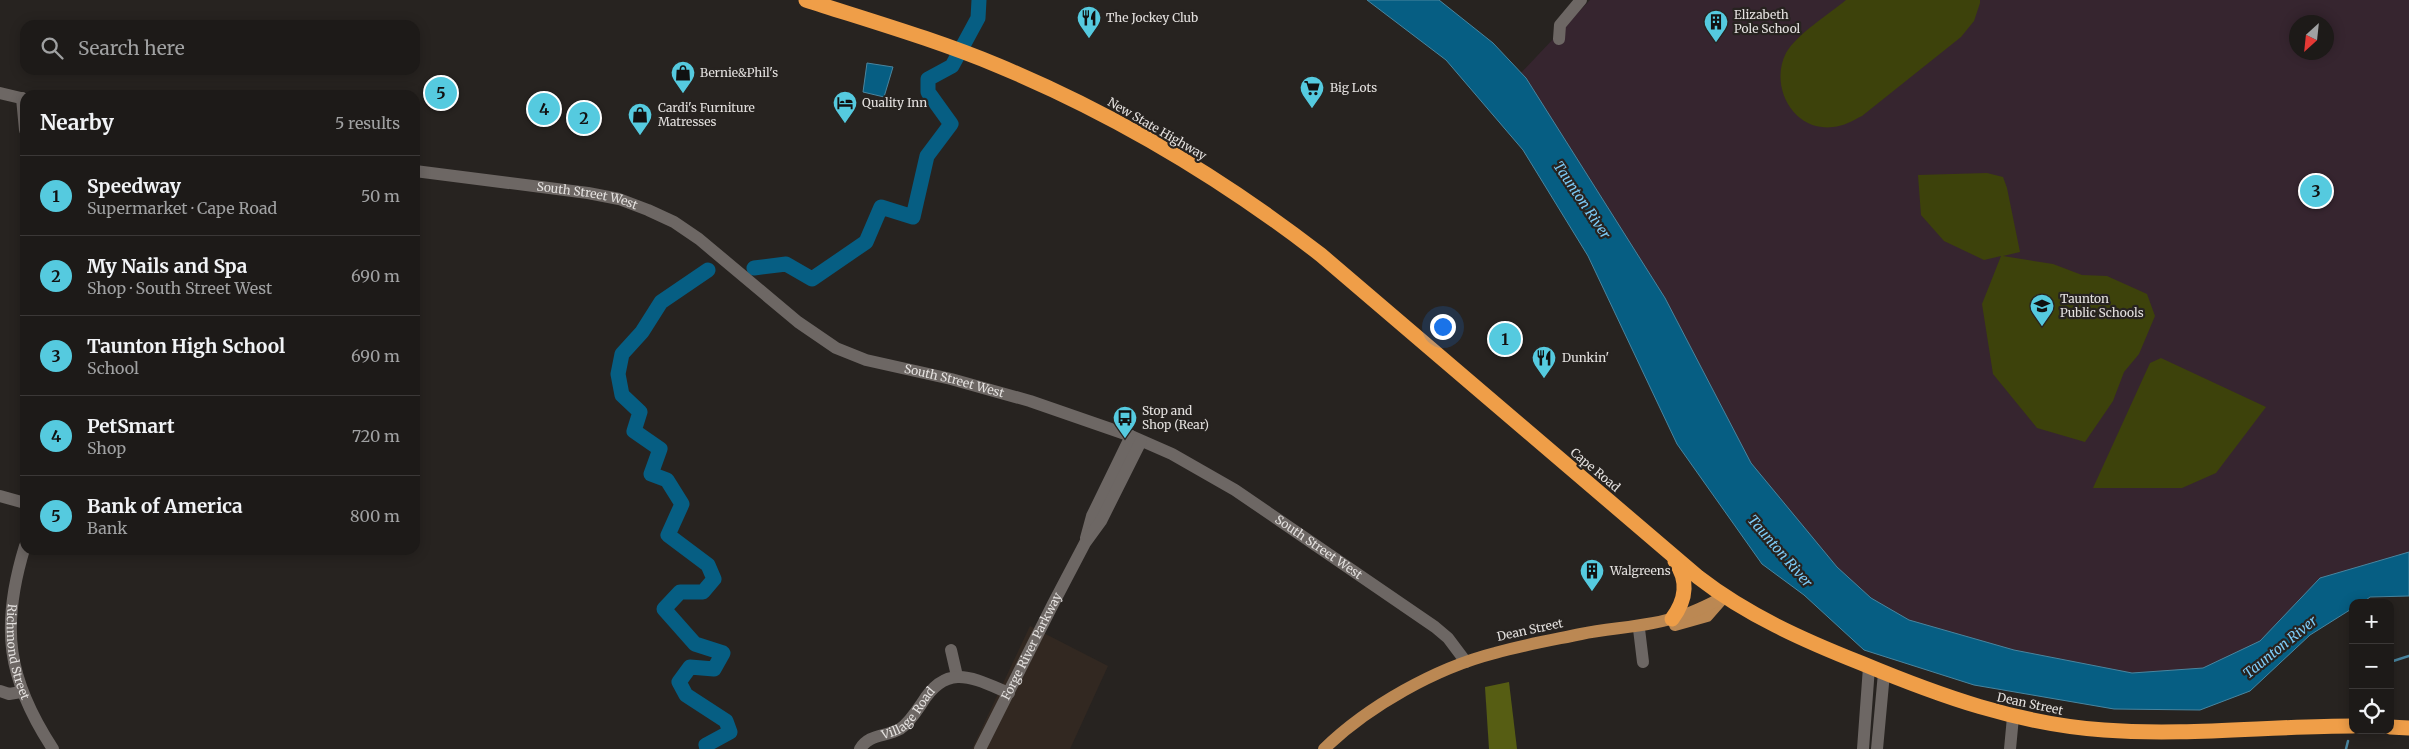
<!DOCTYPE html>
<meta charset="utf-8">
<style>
:root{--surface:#1d1a18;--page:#252321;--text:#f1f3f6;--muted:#a0a1a2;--line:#3b3837;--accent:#55cadf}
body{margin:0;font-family:Merriweather,serif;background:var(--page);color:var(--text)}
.controls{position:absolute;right:15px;bottom:15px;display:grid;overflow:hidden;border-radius:10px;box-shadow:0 2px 12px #0003}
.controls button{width:45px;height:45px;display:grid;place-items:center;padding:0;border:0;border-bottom:1px solid var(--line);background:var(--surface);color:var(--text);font:25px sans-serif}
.compass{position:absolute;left:2289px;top:15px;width:45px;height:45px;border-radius:50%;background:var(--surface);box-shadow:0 2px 12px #0003;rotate:207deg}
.you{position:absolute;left:1442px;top:326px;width:18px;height:18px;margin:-12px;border:4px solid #fff;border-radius:50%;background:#1a73e8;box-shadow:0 0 0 8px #1a73e833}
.badge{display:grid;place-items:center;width:32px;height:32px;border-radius:50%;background:var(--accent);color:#111;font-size:16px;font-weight:700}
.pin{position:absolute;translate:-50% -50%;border:2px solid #fff;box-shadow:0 1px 5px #0006}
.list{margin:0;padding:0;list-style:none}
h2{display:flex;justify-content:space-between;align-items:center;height:65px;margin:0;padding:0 20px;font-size:21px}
h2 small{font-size:16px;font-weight:400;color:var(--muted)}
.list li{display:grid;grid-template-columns:32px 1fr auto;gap:15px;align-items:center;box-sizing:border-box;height:80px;padding:0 20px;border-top:1px solid var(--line)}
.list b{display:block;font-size:19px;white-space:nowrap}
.list p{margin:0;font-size:16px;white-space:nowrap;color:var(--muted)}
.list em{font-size:16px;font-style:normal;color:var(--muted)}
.icon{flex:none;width:28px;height:28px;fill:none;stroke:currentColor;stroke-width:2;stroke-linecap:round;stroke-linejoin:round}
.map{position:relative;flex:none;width:2409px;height:749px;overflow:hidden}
.search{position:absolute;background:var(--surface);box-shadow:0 2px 12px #0003;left:20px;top:20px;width:400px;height:55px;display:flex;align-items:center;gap:12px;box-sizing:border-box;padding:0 18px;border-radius:15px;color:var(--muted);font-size:19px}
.panel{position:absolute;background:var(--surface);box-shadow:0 2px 12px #0003;left:20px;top:90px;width:400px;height:465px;border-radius:15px}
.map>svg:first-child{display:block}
.built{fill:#322821}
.education{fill:#36252f;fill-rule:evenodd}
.green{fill:#3d420b}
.forest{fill:#565d13}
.water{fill:#065e83;stroke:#49859f}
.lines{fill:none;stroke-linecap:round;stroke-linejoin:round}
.stream{stroke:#49859f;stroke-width:2.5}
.river{stroke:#065e83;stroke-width:15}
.minor{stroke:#6d6764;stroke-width:12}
.major{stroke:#bb8853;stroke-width:12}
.highway{stroke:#ef9e48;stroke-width:15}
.labels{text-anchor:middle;stroke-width:4.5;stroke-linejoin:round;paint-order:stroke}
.poi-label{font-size:12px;fill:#e4e1df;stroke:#272320;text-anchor:start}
.street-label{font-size:12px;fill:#e4e1df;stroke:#272320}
.water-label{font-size:14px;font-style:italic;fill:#7dcbf7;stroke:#272320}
</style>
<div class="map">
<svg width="2409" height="749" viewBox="0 0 2409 749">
<rect width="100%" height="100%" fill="#272320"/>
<!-- built -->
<polygon class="built" points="1030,626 1108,666 1070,749 972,749"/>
<!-- education -->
<path class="education" d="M1590 0H2409V559L2274 636 2207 670 2128 678 2036 661 1908 625 1847 583 1746 465 1518 76ZM2296 22H2326V52H2296Z"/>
<!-- green -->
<g class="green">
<path d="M1846 0H1980V3L1974 21 1961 37 1862 116C1852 121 1844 126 1833 127 1793 132 1769 86 1786 53 1797 34 1829 14 1846 0Z"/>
<polygon points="1987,173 2003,177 2007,188 2020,252 2003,256 2053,264 2082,275 2107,276 2147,294 2155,316 2139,354 2124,372 2113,401 2085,442 2037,428 1993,374 1982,304 2001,256 1984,260 1944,241 1921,215 1918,175"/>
<polygon points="2161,358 2266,407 2216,473 2182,488 2093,488 2150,363"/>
</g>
<!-- forest -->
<polygon class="forest" points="1509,682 1517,749 1489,749 1485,687"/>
<!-- water -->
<g class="water">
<polygon points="1367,0 1439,0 1493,43 1526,78 1665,298 1751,463 1837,567 1871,598 1909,620 2014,650 2132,673 2203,668 2260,641 2320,578 2409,552 2409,596 2370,597 2362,603 2353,603 2353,608 2310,635 2250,691 2200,710 2114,709 1974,685 1864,650 1804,595 1762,564 1677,444 1588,256 1523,150 1446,60"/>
<polygon points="867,63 893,67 884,97 863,92"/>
</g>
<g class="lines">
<!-- stream -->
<g class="stream">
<polyline points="2390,662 2409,656"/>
<polyline points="2351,713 2353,711"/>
<polyline points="2346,749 2348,741"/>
</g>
<!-- river -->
<g class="river">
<polyline points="754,268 786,264 812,279 866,242 881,207 913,217 927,156 951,124 928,92 928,79 952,66 978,18 979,0"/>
<polyline points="707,749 706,745 730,732 726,721 686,695 679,682 690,667 714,669 723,653 695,644 664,609 680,592 703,592 714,579 708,565 668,535 682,504 667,480 651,474 660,449 634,431 640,412 622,395 618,374 622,354 642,332 661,302 708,270"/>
</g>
<!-- minor -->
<g class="minor">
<polyline points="1559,39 1560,25 1581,0"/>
<polyline points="0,93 25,99"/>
<polyline points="22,98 25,130"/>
<path id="s1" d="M415 171 588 193 619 199 648 210 674 222 699 239 798 322 836 348 866 360 951 379 1030 401 1131 436 1172 454 1235 490 1435 627 1448 638 1466 662"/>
<polyline points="0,496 25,503"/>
<polyline points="1086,538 1092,516 1131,436"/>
<path id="s2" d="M25 546C0 627 7 679 53 749"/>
<polyline points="1639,629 1643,662"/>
<polyline points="951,650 957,676"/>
<polyline points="0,691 9,694 21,692"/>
<path id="s3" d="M860 749C869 734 885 737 900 729 909 723 916 712 922 703 947 662 973 678 1009 693"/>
<path id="s4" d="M980 749 1053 604 1085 543 1101 521 1141 441"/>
<polyline points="1863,749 1869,667"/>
<polyline points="1877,749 1884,673"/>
<polyline points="2010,749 2013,717"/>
</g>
<!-- major -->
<g class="major">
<polyline points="1675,625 1707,616 1721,600"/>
<path d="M1324 749C1368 706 1436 668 1495 653 1523 645 1552 640 1581 634 1615 627 1652 627 1686 614 1699 610 1711 603 1724 597"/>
</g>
<!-- highway -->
<g class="highway">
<path d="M806 0C871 21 937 40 999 66 1114 114 1223 179 1321 255L1698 577C1747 615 1803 640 1861 663 1940 696 2018 724 2104 730 2186 736 2270 726 2353 726"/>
<path d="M1672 619C1686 600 1689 581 1675 561"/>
<polyline points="2390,727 2409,728"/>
</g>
</g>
<!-- icons -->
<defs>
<symbol id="restaurant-pin" viewBox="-11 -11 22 30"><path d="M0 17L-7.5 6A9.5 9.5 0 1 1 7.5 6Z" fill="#55cadf" stroke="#272320"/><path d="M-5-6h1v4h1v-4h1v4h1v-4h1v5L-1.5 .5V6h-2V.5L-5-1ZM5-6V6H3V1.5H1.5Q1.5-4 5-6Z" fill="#111"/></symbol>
<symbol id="building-pin" viewBox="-11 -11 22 30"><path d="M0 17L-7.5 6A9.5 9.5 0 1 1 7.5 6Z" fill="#55cadf" stroke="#272320"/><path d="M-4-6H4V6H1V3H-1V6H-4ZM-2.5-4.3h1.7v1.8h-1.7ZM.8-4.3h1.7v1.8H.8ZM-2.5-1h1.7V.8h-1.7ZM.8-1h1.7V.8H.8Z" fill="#111"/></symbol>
<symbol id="shop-pin" viewBox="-11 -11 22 30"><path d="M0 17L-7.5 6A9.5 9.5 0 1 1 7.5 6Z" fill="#55cadf" stroke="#272320"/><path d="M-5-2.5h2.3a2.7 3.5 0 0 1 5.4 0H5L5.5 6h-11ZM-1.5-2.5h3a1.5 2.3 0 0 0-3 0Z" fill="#111"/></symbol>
<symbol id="supermarket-pin" viewBox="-11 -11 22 30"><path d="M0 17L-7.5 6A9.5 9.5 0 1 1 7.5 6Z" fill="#55cadf" stroke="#272320"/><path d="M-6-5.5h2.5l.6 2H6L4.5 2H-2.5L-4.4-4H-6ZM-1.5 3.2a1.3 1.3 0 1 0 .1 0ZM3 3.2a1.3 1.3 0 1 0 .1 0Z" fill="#111"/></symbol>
<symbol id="hotel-pin" viewBox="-11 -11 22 30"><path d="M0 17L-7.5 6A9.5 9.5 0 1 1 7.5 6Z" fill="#55cadf" stroke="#272320"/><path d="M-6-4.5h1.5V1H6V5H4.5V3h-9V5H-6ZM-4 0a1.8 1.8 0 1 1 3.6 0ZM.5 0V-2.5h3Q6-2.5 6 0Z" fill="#111"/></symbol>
<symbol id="school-pin" viewBox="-11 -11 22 30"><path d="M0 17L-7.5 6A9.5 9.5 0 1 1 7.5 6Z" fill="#55cadf" stroke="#272320"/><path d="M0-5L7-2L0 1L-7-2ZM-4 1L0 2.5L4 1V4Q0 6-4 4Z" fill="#111"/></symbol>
<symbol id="bus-pin" viewBox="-11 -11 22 30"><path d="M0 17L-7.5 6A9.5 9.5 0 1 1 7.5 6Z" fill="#55cadf" stroke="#272320"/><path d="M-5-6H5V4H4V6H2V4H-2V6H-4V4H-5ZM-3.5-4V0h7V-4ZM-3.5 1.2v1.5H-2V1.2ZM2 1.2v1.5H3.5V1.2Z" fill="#111"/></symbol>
</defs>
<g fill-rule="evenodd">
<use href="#restaurant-pin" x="1075" y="4" width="28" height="38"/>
<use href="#building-pin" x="1702" y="8" width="28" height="38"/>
<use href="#shop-pin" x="669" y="59" width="28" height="38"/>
<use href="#supermarket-pin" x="1298" y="74" width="28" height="38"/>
<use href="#hotel-pin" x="831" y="89" width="28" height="38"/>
<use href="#shop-pin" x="626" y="101" width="28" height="38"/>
<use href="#school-pin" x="2028" y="292" width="28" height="38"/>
<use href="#restaurant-pin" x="1530" y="344" width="28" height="38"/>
<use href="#bus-pin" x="1111" y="404" width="28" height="38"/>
<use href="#building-pin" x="1578" y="557" width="28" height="38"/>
</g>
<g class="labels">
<!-- poi labels -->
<g class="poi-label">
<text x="1734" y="19">Elizabeth<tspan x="1734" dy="14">Pole School</tspan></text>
<text x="1106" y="22">The Jockey Club</text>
<text x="700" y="77">Bernie&amp;Phil's</text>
<text x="1330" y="92">Big Lots</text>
<text x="862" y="107">Quality Inn</text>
<text x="658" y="112">Cardi's Furniture<tspan x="658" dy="14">Matresses</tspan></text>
<text x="2060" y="303">Taunton<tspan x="2060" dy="14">Public Schools</tspan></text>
<text x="1562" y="362">Dunkin'</text>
<text x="1142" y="415">Stop and<tspan x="1142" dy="14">Shop (Rear)</tspan></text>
<text x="1610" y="575">Walgreens</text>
</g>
<!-- street labels -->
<g class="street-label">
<text transform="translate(1157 129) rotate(30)" y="4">New State Highway</text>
<text dy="4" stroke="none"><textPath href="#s1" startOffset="174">South Street West</textPath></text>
<text dy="4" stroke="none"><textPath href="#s1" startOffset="594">South Street West</textPath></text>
<text transform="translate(1595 470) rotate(40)" y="4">Cape Road</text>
<text dy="4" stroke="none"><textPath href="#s1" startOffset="998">South Street West</textPath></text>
<text transform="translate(1530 630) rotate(-12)" y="4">Dean Street</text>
<text dy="4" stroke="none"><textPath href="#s4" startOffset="115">Forge River Parkway</textPath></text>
<text dy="4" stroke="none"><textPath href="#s2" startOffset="108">Richmond Street</textPath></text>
<text transform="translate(2030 704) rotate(12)" y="4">Dean Street</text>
<text dy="4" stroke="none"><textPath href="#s3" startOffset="62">Village Road</textPath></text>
</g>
<!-- water labels -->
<g class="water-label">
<text transform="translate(1582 200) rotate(56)" y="5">Taunton River</text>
<text transform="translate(1780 551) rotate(49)" y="5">Taunton River</text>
<text transform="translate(2280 647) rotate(-39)" y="5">Taunton River</text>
</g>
</g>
</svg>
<div class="controls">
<button>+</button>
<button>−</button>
<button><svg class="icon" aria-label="locate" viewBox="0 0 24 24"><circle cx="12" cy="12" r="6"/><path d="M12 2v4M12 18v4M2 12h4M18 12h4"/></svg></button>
</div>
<svg class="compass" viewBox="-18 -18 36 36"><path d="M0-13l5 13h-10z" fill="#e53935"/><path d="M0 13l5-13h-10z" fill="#a0a1a2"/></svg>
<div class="you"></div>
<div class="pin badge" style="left:1505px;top:339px">1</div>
<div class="pin badge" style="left:584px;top:118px">2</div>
<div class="pin badge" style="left:2316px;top:191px">3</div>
<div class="pin badge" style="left:544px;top:109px">4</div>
<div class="pin badge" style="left:441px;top:93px">5</div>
<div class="search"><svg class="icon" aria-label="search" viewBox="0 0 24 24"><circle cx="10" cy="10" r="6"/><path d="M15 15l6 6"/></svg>Search here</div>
<section class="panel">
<h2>Nearby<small>5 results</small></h2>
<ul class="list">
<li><span class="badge">1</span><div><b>Speedway</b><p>Supermarket · Cape Road</p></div><em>50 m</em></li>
<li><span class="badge">2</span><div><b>My Nails and Spa</b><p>Shop · South Street West</p></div><em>690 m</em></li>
<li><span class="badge">3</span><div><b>Taunton High School</b><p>School</p></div><em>690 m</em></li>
<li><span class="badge">4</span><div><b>PetSmart</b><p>Shop</p></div><em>720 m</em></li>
<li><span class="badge">5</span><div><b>Bank of America</b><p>Bank</p></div><em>800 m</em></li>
</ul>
</section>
</div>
